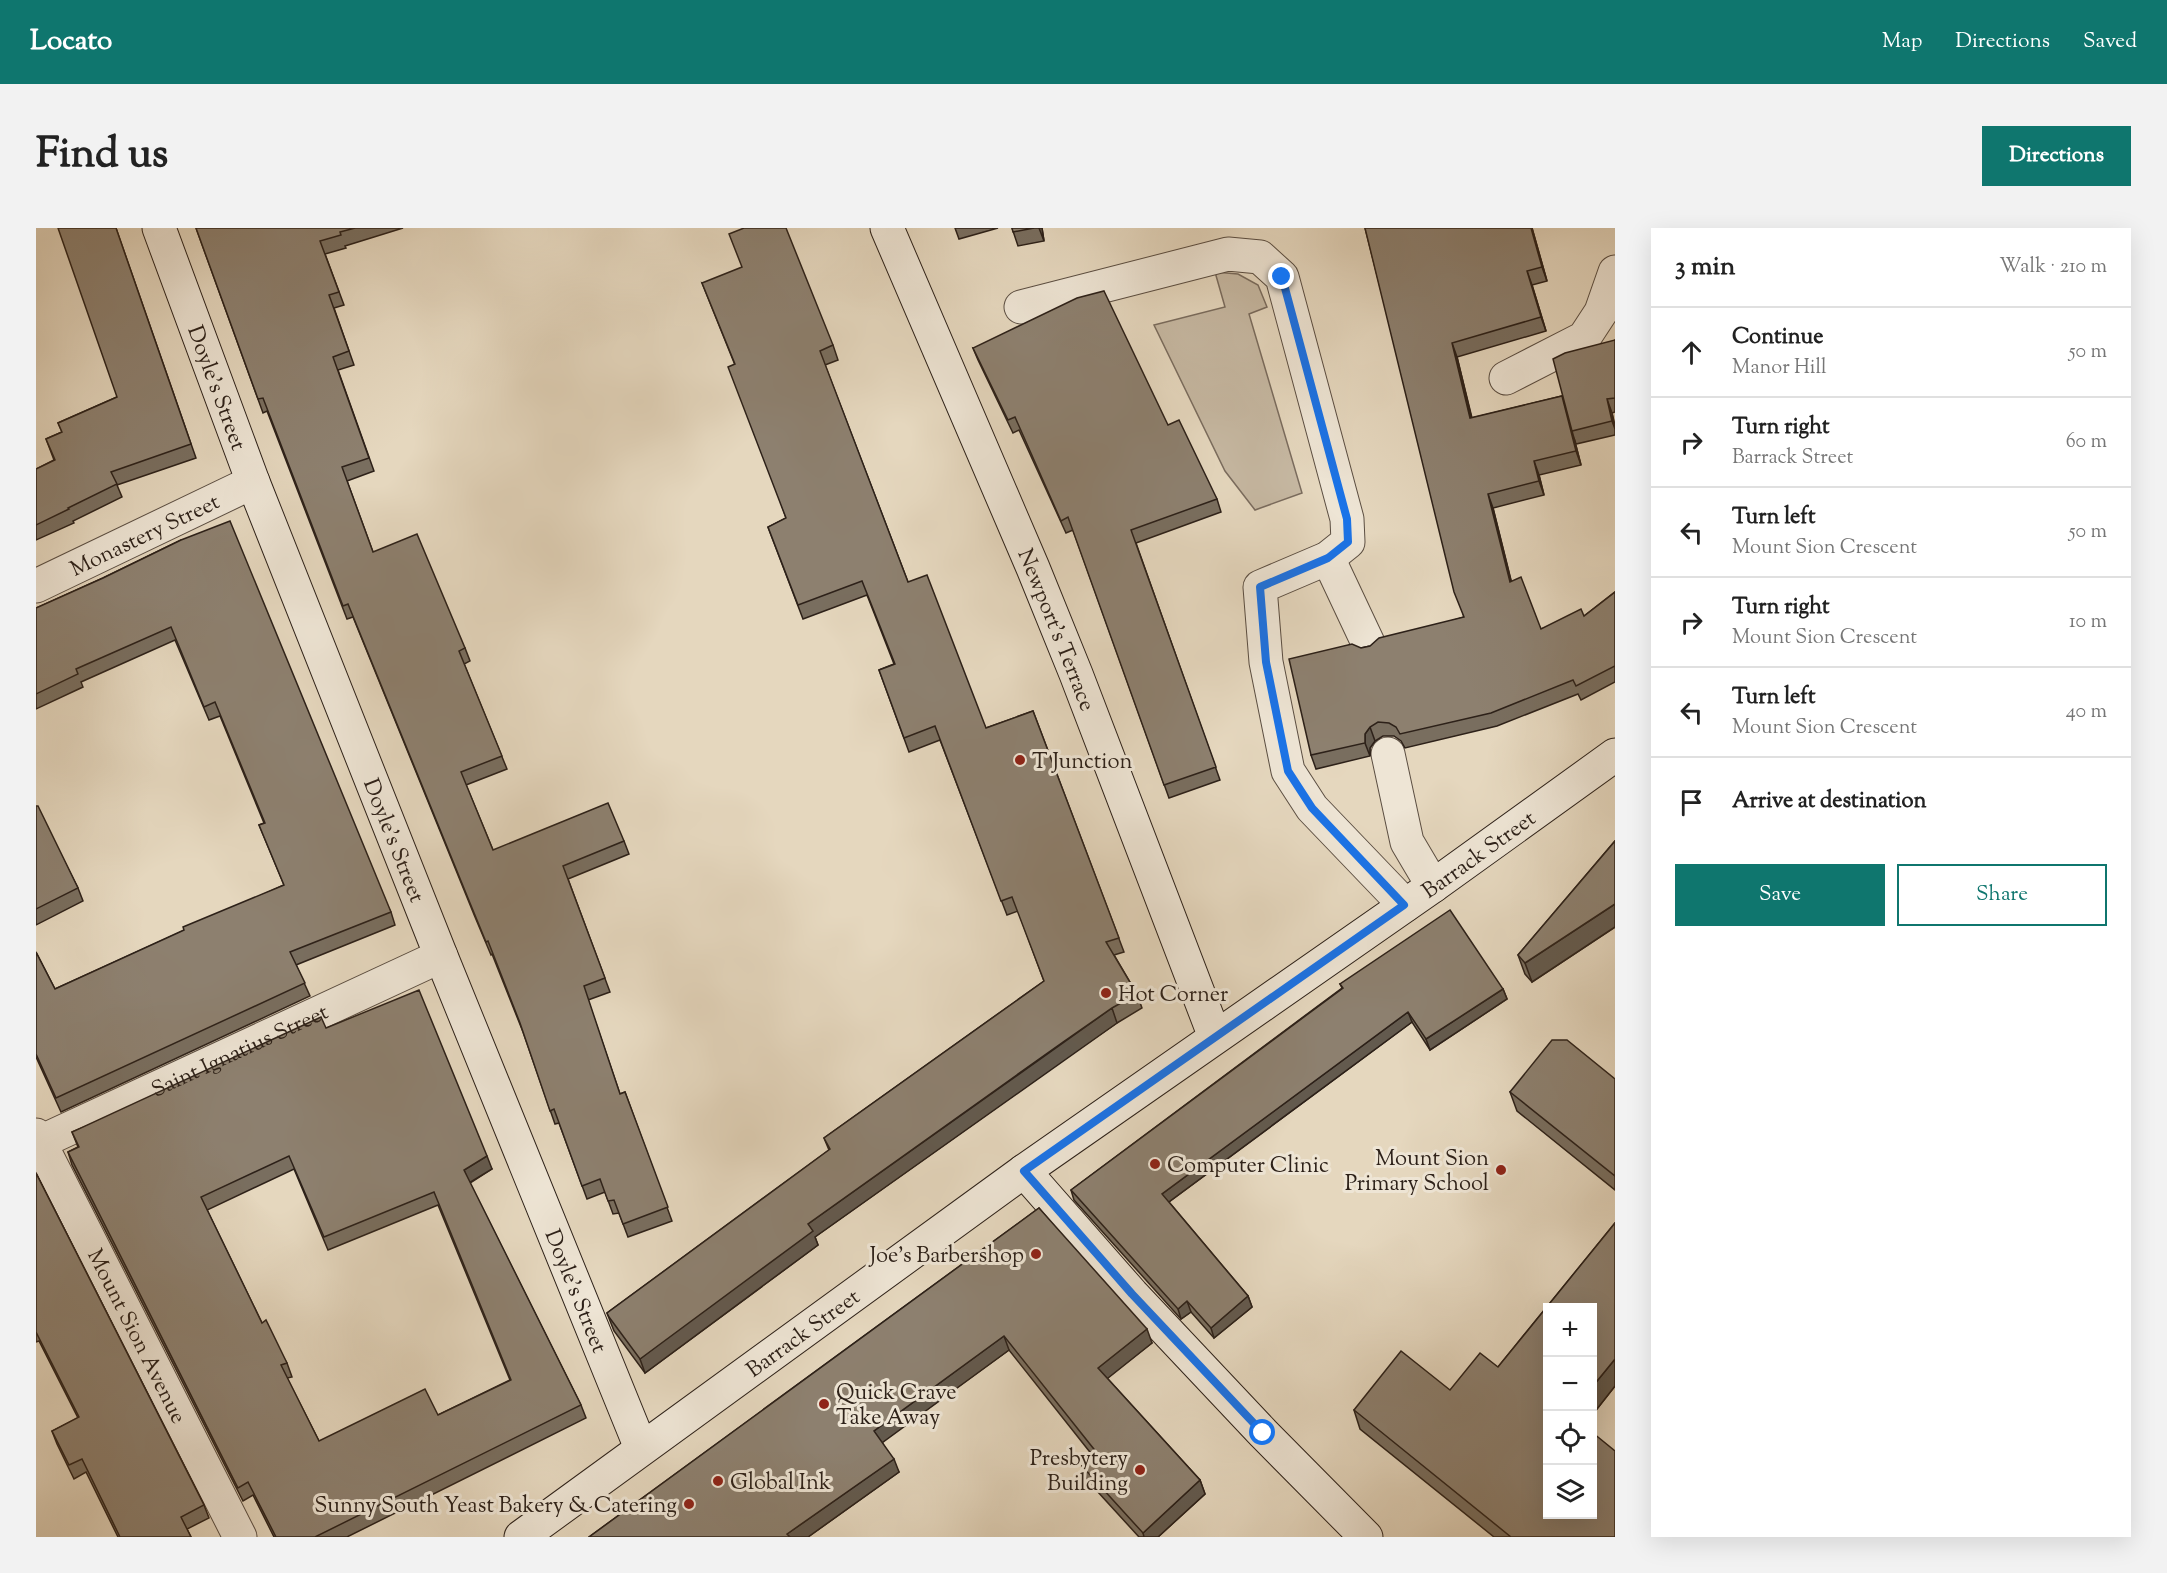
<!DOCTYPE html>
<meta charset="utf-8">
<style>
:root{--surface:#fff;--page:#f2f2f2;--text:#222;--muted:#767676;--line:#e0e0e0;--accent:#0f766e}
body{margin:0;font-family:"Sorts Mill Goudy",serif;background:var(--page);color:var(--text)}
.controls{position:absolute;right:18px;bottom:18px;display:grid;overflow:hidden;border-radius:0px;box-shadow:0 6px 24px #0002}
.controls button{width:54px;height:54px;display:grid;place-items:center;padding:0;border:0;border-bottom:2px solid var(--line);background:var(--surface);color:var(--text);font:30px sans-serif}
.stop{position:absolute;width:18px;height:18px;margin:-14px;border:4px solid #1a73e8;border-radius:50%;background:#fff}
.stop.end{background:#1a73e8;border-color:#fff;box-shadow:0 2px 6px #0008}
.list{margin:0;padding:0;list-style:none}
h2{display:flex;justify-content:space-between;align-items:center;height:78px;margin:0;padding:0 24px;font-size:26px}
h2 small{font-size:20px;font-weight:400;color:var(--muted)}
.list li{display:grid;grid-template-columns:39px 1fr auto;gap:18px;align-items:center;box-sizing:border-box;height:90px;padding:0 24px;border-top:2px solid var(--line)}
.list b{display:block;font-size:22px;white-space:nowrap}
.list p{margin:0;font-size:20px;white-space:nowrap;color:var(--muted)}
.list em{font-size:20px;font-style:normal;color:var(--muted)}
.actions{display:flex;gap:12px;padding:18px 24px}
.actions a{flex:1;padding:14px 0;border:2px solid var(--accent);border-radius:0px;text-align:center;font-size:21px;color:var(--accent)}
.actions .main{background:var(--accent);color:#fff}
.icon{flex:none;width:33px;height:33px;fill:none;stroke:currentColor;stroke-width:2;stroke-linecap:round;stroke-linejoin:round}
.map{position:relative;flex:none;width:1579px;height:1309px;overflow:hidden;border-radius:0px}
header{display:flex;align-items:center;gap:36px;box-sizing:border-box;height:84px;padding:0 30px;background:var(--accent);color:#fff}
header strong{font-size:28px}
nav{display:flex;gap:33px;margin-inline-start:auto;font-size:21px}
.intro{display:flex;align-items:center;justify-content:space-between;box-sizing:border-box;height:144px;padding:0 36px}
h1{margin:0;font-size:42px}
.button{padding:15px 27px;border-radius:0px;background:var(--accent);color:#fff;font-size:21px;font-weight:700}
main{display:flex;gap:36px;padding:0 36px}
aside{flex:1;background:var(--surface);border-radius:0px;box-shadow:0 6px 24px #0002}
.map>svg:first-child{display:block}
.grass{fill:#c6b8a2;stroke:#7a6c5e;stroke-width:1.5}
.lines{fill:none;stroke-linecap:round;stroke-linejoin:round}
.street-casing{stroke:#5b4e42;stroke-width:35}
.secondary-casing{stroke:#2d2119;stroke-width:35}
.street{stroke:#eee5d5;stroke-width:33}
.secondary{stroke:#eee5d5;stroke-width:33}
.wall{fill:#796e5f;stroke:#2d2119;stroke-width:1.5;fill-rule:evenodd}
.shaded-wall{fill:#635a4e;stroke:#2d2119;stroke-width:1.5}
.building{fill:#8d806f;stroke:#2d2119;stroke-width:1.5;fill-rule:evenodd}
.route{stroke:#1a73e8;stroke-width:8}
.poi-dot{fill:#8f2418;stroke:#eee5d5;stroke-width:2}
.labels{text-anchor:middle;stroke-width:6;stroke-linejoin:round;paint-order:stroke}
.street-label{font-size:22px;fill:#2d2119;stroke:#eee5d5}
.poi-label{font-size:22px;fill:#2d2119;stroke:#eee5d5;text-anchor:start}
</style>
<header>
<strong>Locato</strong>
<nav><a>Map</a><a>Directions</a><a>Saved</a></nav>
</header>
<div class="intro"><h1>Find us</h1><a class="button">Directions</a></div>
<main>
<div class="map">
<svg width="1579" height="1309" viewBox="0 0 1579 1309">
<rect width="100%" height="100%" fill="#e5d7be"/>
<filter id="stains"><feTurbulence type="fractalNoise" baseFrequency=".00333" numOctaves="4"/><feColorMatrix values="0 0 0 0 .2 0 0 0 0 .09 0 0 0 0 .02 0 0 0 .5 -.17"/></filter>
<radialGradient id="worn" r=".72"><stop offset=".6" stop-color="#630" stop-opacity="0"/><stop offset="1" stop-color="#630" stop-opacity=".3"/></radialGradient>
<!-- grass -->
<polygon class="grass" points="1179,44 1202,46 1222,57 1231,79 1213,86 1266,265 1219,282 1189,243 1118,97 1189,79"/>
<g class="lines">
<defs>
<g id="street">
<polyline points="985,79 1192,26 1224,29 1246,49 1311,291 1312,314 1292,330 1224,359 1230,434 1252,543 1276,580 1369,677"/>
<polyline points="1470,150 1548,110 1565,84 1579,44"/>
<polyline points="1292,330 1332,415"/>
<path id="s1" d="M0 358 217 254"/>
<polyline points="1352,526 1371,614 1397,658"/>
<path id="s2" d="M0 907 204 1309"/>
<path id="s3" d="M0 916 405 728"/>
</g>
<g id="secondary">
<path id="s4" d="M123 0 217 254 405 728 605 1220"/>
<path id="s5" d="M851 0 997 340 1040 446 1179 809"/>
<polyline points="988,943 1096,1066 1227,1205 1330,1309"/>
<path id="s6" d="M485 1309 988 943 1397 658 1579 527"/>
</g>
</defs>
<!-- street casing -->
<use href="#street" class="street-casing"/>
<!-- secondary casing -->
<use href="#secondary" class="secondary-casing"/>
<!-- street -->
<use href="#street" class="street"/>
<!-- secondary -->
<use href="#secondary" class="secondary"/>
</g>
<!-- wall -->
<g class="wall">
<polygon points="80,0 160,230 81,257 86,269 37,293 38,295 0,312 0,241 18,232 10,211 26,204 22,195 81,169"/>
<polygon points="160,0 367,0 309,18 310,20 289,26 308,77 298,80 318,137 302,142 338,243 311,253 337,324 429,420 434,433 428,436 471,541 430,557 457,622 588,613 593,626 532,651 574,764 552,772 584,866 589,864 636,993 592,1009 583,985 577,986 569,964 551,971 523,895 519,896 487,804 456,726 455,727 439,689 317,389 311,391 231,183 227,185"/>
<polygon points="919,0 962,0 923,11"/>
<polygon points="976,0 1006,0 1008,13 982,18"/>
<polygon points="1329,0 1496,0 1511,53 1496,57 1510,103 1421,129 1436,190 1526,168 1579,112 1579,184 1576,185 1579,197 1579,207 1540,216 1538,210 1545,237 1503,247 1508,267 1457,280 1475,353 1505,401 1548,388 1579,364 1579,454 1545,472 1542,466 1461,498 1369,520 1365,513 1358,508 1347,508 1339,513 1334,520 1334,528 1280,541 1275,527 1325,420 1334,418 1428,389"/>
<polygon points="666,55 797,117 802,132 789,137 872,354 950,500 997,483 1088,724 1078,727 1101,766 1106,780 1081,795 1033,828 779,1009 782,1017 609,1145 578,1103 571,1085 793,922 788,910 1008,753 982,683 971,687 904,512 873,524 843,442 858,436 831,367 767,391 732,299 750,290 699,137"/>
<polygon points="937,120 1132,197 1181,271 1185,284 1100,315 1184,552 1133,570 1037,302 1030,305 983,202 977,205 942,132"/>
<polygon points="145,312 355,684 359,697 260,737 274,768 25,884 0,829 0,724 19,761 248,657 223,597 228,595 184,488 173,492 139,412 45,454 47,459 0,481 0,380 67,350"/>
<polygon points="0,578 42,660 47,673 0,697"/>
<polygon points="1579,613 1579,699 1496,754 1489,746 1482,727"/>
<polygon points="1304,756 1467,761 1471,771 1394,822 1376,794 1133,974 1212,1068 1216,1079 1178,1110 1155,1084 1145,1091 1038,972 1035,962 1306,760"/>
<path d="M290 800 456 941 434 955 545 1177 550 1190 311 1309H238L217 1267 207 1273 36 937 32 924 42 919 36 904ZM258 941 292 1022 402 977 474 1152 402 1187 283 1213 251 1150 256 1149 251 1135 226 1095 171 982Z"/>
<polygon points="1579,851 1579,962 1481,883 1474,864"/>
<polygon points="0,945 168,1277 173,1290 151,1301 155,1309 82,1309 50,1244 38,1251 21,1216 16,1203 42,1190 3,1113 0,1114"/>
<polygon points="1003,980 1116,1115 1071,1150 1164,1252 1169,1266 1122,1309 1103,1309 1051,1252 1046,1238 1057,1228 973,1122 846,1214 863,1244 772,1309 553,1309"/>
<polygon points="1579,995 1579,1158 1557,1186 1557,1080 1512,1080 1579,1309 1458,1309 1324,1201 1318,1182 1414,1162 1462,1139"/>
</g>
<!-- shaded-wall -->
<g class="shaded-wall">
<polygon points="1003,0 1006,0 1008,13"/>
<polygon points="1495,0 1496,0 1511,53 1506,39"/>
<polygon points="1491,43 1496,57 1510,103 1505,89"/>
<polygon points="1416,115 1421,129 1439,204 1434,190"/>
<polygon points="1526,168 1538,210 1545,237 1540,223"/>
<polygon points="1571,171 1576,185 1579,201 1576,193"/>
<polygon points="1498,233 1503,247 1508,267 1503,253"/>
<polygon points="1452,266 1457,280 1479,368 1474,354"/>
<polygon points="1334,499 1339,513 1334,520 1334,528 1329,515 1329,506"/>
<polygon points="1579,676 1579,699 1496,754 1489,735"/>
<polygon points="1467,761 1471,771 1394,822 1390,811"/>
<polygon points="1076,780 1081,795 779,1009 782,1017 609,1145 604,1131 772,996"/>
<polygon points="1372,784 1376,794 1130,976 1126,966"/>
<polygon points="451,928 456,941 433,955 428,942"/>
<polygon points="1212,1068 1216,1079 1178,1110 1175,1100"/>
<polygon points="1151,1073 1155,1084 1145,1091 1142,1081"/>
<polygon points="1111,1101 1116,1115 1067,1154 1062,1140"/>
<polygon points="968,1108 973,1122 843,1217 838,1203"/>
<polygon points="1579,1131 1579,1158 1557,1186 1557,1158"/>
<polygon points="858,1231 863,1244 772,1309 752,1309 751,1306"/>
<polygon points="1164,1252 1169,1266 1122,1309 1108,1309 1107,1305"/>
</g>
<!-- building -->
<g class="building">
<polygon points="22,0 80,0 155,216 75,244 81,256 32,280 33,281 0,297 0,241 19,232 10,211 26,204 22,195 81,169"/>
<polygon points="160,0 319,0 304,4 305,7 284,13 303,64 293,67 313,123 297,129 333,230 306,239 337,324 381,306 429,420 423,423 466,528 425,544 457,622 572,575 588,613 527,638 569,750 548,758 584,866 589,864 632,979 587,996 578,972 572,973 564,951 546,958 518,881 514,883 484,795 452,713 450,714 434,675 312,376 307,378 227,170 222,171"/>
<polygon points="708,0 750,0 797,117 784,123 872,354 891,347 950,500 997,483 1083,710 1070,714 1101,766 1076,780 1027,814 772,996 777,1003 604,1131 573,1089 571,1085 794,921 788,910 1008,753 976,669 965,673 899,498 868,510 843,442 859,436 826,353 762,377 732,299 750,290 692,139 699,136 666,55 706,39 693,6"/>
<polygon points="976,0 998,0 977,4"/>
<polygon points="1329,0 1495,0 1506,39 1491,43 1505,89 1416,115 1434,190 1526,168 1540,223 1498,233 1503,253 1452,266 1474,354 1485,349 1505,401 1545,381 1548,388 1579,364 1579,438 1540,458 1537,452 1455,485 1364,506 1360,499 1353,495 1342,494 1334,499 1329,506 1329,515 1275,527 1253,431 1316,416 1325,420 1334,418 1343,410 1428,389 1418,364"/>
<polygon points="1068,63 1132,197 1143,192 1181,271 1095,302 1180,539 1128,557 1032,289 1025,293 979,189 972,192 937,120 1041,70"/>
<polygon points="1579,112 1579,170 1571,171 1576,193 1536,203 1517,131 1529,125"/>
<polygon points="194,293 355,684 254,724 269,755 20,870 0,826 0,724 19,761 148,702 147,699 248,657 223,597 229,595 179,474 168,479 135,399 40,441 42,446 0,466 0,380 67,350 145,312"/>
<polygon points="0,578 2,578 42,660 0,681"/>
<polygon points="1579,613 1579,676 1489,735 1482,727"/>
<polygon points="1414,682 1467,761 1390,811 1372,784 1126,966 1212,1068 1175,1100 1151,1073 1142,1081 1035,962 1307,760 1304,756"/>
<path d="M383 762 451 928 428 942 545 1177 279 1309H240L212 1254 202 1260 32 924 43 919 36 904 285 789 290 800ZM253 928 288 1009 398 964 475 1152 402 1187 389 1161 283 1213 245 1137 251 1135 230 1092 226 1095 165 969Z"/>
<polygon points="1516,812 1531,812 1579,851 1579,948 1474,864"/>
<polygon points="0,945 168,1277 145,1289 155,1309 84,1309 46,1231 33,1237 16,1203 43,1189 0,1104"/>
<polygon points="1003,980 1111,1101 1062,1140 1164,1252 1107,1305 1046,1238 1061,1225 968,1108 838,1203 858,1231 751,1306 754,1309 553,1309"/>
<polygon points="1579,995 1579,1131 1557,1158 1557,1080 1512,1080 1512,1287 1557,1287 1557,1205 1579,1223 1579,1309 1475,1309 1318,1182 1365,1123 1414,1162 1444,1125 1462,1139"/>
</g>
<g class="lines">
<!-- route -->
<polyline class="route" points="1227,1205 1096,1066 988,943 1368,677 1276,580 1252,543 1230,434 1224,359 1292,330 1312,314 1311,291 1246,49"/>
</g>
<!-- markers -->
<g class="poi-dot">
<circle cx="984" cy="532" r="6"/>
<circle cx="1070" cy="765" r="6"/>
<circle cx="1119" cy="936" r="6"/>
<circle cx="1465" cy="942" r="6"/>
<circle cx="1000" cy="1026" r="6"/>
<circle cx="788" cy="1176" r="6"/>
<circle cx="1104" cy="1242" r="6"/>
<circle cx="682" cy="1253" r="6"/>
<circle cx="653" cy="1276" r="6"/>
</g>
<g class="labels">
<!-- street labels -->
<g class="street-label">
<text dy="8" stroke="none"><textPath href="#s4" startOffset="170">Doyle's Street</textPath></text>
<text dy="8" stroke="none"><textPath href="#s1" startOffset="120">Monastery Street</textPath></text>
<text dy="8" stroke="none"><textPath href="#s5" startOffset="436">Newport's Terrace</textPath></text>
<text dy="8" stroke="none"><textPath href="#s4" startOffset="656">Doyle's Street</textPath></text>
<text dy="8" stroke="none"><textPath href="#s6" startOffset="1176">Barrack Street</textPath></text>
<text dy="8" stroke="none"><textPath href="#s3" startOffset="224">Saint Ignatius Street</textPath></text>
<text dy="8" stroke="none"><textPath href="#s4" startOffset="1142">Doyle's Street</textPath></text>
<text dy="8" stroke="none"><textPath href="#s6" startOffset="348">Barrack Street</textPath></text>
<text dy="8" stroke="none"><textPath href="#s2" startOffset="225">Mount Sion Avenue</textPath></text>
</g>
<!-- poi labels -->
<g class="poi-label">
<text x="996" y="540">T Junction</text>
<text x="1082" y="773">Hot Corner</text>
<text x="1453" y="937" text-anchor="end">Mount Sion<tspan x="1453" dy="25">Primary School</tspan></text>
<text x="1131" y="944">Computer Clinic</text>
<text x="988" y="1034" text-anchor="end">Joe's Barbershop</text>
<text x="800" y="1171">Quick Crave<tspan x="800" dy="25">Take Away</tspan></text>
<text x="1092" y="1237" text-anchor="end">Presbytery<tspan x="1092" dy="25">Building</tspan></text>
<text x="694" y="1261">Global Ink</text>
<text x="641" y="1284" text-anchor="end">Sunny South Yeast Bakery &amp; Catering</text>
</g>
</g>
<rect width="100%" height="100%" filter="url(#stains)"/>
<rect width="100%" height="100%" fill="url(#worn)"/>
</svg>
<div class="controls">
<button>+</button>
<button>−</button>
<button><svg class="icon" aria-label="locate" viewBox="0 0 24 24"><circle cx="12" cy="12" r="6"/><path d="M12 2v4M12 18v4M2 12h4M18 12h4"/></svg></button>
<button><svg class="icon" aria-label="layers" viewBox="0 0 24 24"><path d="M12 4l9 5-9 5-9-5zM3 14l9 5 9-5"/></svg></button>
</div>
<div class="stop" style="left:1227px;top:1205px"></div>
<div class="stop end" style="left:1246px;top:49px"></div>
</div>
<aside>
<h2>3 min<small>Walk · 210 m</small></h2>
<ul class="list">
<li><svg class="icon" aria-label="ahead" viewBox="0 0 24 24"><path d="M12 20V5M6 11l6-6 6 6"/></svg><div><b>Continue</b><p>Manor Hill</p></div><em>50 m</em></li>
<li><svg class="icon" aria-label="right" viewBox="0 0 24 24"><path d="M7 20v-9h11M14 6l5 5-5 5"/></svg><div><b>Turn right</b><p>Barrack Street</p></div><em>60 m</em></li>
<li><svg class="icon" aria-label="left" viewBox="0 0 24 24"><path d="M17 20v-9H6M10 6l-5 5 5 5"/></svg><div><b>Turn left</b><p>Mount Sion Crescent</p></div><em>50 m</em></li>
<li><svg class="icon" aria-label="right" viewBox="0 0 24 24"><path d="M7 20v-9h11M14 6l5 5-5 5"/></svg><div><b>Turn right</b><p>Mount Sion Crescent</p></div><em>10 m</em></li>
<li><svg class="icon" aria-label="left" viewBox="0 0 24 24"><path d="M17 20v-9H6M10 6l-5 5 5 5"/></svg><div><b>Turn left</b><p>Mount Sion Crescent</p></div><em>40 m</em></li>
<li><svg class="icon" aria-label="arrive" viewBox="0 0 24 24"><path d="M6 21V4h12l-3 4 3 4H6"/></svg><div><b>Arrive at destination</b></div></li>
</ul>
<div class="actions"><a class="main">Save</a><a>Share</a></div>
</aside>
</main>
